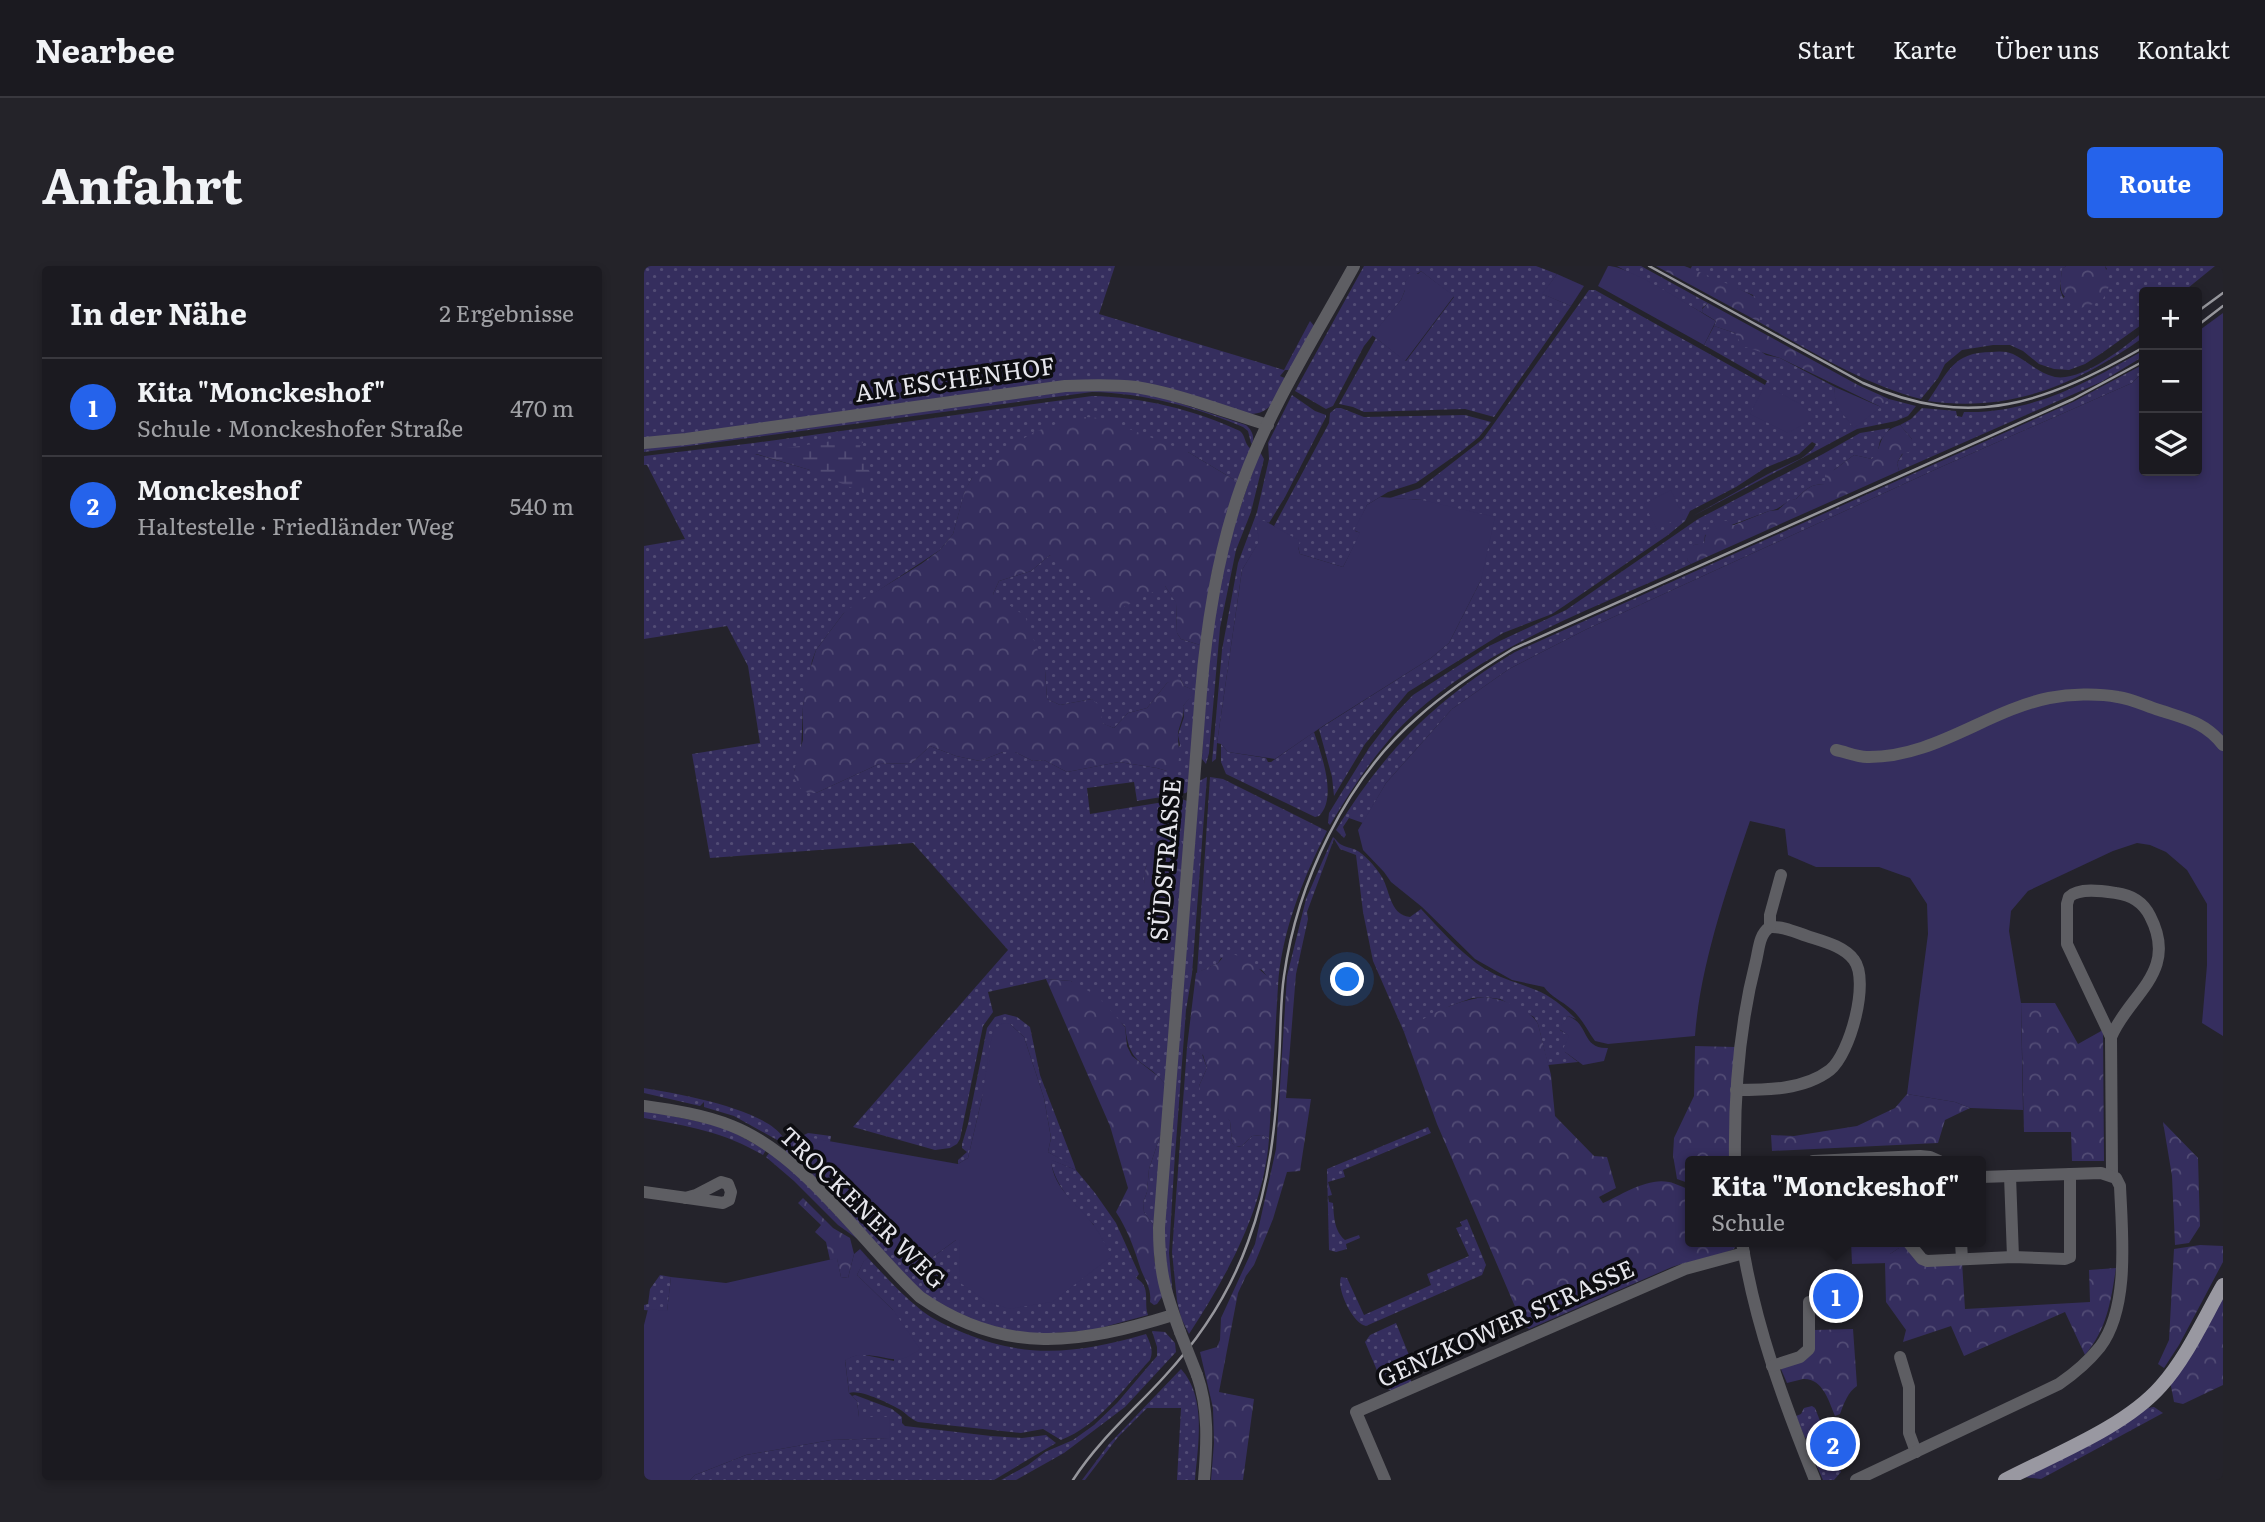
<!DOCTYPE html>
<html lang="de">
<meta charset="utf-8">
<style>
:root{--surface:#1b1a20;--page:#242329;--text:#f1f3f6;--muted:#a0a1a5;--line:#39383e;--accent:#2563eb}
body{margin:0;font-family:Literata,serif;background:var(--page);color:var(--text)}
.controls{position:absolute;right:21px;top:21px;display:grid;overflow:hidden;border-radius:7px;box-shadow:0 4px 10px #0003}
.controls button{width:63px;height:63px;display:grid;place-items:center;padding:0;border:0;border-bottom:2px solid var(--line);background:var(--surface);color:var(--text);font:35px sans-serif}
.you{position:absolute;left:704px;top:714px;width:24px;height:24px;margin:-18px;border:5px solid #fff;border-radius:50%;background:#1a73e8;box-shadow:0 0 0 10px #1a73e833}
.badge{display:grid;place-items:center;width:46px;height:46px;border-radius:50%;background:var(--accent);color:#fff;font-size:23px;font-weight:700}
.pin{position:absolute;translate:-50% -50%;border:4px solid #fff;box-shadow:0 2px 7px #0006}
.popup{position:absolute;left:1041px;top:890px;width:301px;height:91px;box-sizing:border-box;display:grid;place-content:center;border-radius:7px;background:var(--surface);filter:drop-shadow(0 2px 5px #0005);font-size:23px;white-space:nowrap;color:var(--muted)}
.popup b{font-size:26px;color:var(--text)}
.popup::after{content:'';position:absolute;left:50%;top:100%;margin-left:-14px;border:14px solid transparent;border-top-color:var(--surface)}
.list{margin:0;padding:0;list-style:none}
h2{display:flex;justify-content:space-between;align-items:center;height:91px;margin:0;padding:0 28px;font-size:30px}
h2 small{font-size:23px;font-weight:400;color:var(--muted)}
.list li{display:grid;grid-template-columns:46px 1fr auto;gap:21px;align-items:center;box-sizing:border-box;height:98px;padding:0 28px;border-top:2px solid var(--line)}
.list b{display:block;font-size:26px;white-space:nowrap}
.list p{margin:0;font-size:23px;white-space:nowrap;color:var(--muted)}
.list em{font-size:23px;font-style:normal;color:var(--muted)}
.icon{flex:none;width:38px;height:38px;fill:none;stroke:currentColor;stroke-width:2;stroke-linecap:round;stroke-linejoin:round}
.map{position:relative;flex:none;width:1579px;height:1214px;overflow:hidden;border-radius:7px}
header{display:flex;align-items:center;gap:42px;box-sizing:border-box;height:98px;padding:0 35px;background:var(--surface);border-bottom:2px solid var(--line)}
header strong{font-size:33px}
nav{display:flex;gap:38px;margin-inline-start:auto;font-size:24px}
.intro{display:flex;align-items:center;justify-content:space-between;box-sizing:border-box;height:168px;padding:0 42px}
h1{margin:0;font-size:49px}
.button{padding:18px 32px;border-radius:7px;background:var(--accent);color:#fff;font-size:24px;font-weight:700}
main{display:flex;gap:42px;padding:0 42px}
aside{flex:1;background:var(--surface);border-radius:7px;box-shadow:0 4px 10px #0003}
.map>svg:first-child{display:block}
.grass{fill:url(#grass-dots);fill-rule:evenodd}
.forest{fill:url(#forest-crowns)}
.wetland{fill:url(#wetland-marsh)}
.garden{fill:#352e5e}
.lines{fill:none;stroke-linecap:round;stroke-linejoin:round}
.minor{stroke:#5e5e63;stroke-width:12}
.major{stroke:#9998a1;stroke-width:14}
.rail{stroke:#96969c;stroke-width:2.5}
.minor-bridge{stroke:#5e5e63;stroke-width:12}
.labels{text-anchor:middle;stroke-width:7;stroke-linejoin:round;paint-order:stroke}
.street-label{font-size:24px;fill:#e6e6ec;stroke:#0d0d11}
</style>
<header>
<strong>Nearbee</strong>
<nav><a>Start</a><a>Karte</a><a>Über uns</a><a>Kontakt</a></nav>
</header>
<div class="intro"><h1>Anfahrt</h1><a class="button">Route</a></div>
<main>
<aside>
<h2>In der Nähe<small>2 Ergebnisse</small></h2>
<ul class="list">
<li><span class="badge">1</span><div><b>Kita &quot;Monckeshof&quot;</b><p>Schule · Monckeshofer Straße</p></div><em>470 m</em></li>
<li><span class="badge">2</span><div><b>Monckeshof</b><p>Haltestelle · Friedländer Weg</p></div><em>540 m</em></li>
</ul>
</aside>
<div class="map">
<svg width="1579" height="1214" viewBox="0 0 1579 1214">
<defs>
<pattern id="grass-dots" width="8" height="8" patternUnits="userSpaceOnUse" patternTransform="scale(1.75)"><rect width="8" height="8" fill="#352e5e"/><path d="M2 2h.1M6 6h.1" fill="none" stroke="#524c75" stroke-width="1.8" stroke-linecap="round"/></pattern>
<pattern id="forest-crowns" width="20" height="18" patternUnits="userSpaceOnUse" patternTransform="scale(1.75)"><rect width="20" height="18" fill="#352e5e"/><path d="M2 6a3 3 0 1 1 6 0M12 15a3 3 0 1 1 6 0" fill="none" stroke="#524c75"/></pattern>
<pattern id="wetland-marsh" width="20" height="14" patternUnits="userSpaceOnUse" patternTransform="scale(1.75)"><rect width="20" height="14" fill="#352e5e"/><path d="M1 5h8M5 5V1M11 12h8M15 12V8" fill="none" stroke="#524c75"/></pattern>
</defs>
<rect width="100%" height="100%" fill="#24232b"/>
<!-- grass -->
<g class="grass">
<path d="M0 0H471L455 48 640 104 666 55 671 61 648 104H641L636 110 643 113C632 131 628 149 604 148L494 117 0 173Z"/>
<polygon points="720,0 892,0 913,8 899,28 927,40 850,151 821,143 720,146 709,141 695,138 732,72 762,95 810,31 777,5 761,16 761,24 757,34 720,80 689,140 682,143 651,125"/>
<polygon points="973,0 997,0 1064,37 1058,42 1059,47"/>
<path d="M1048 0H1422L1418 3 1416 23 1419 32 1463 3 1461 0H1571L1539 26H1500V57L1458 87 1441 98 1425 104 1410 103 1395 98 1379 85 1366 79H1349L1318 84 1301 98 1294 112 1277 133C1219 118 1167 85 1115 56L1116 54 1109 29 1046 4Z"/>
<path d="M945 24H951L1121 119 1123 115 1060 79 1070 60 1091 67 1122 89 1136 92 1191 121C1189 138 1200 148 1210 161L1245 133 1272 140 1264 150 1252 155 1213 163 1049 250 1124 208 1158 192 1169 183 1172 178 1168 176 1155 188 1121 202 1092 221 1046 245 1041 255 1024 269 920 340 908 348 859 367 764 426 721 478 690 530 688 511 675 463 787 392 805 377 837 314 778 234 746 232 776 222 839 173Z"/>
<path d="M1500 65V71C1434 118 1367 147 1284 135 1304 107 1308 86 1348 86 1354 85 1363 85 1369 88 1383 95 1394 107 1411 111 1437 116 1481 81 1500 65Z"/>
<path d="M1500 84V90L1457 116 1255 205 1253 197 1268 173 1256 159 1267 153 1278 142 1312 145 1313 150 1318 151 1320 146C1387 148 1445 116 1500 84Z"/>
<path d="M1500 98V105L1488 117 1297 201 941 364 865 403 808 443 742 517 719 557 705 552 699 561 702 569 700 572 692 564C741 484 791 434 871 386L1429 136Z"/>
<path d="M434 124H476L517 131 602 159C608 164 611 171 608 178L607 177 604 165 599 161C552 141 499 127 448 126L0 186V182Z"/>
<polygon points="648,129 671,145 682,149 682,151 641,231 625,257 623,256 614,278 598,304 573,477 572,493 568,496 578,384 594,297 613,246 625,193 624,177"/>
<path d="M448 130C498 131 551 144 596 165 602 170 600 178 607 183L594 216 544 186 328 212 321 225 309 268 296 284 199 348 172 384 168 395 159 440 157 486 150 505 172 527 235 498 268 497 286 480 312 490 336 495 359 486H371L389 495 400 494 423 506 475 496 513 502 523 505 536 479 534 469 540 451 539 440 551 425 540 420 536 412 523 417 503 442 484 447 470 462 457 457 448 433 416 439 403 433 401 404 349 328 355 315 387 305 406 289 521 320 532 336 533 367 537 373 556 379 545 523 542 527 493 535 490 516 443 522 446 548 538 533 543 535 540 575 502 600 500 615 504 626C517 631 524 634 536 626L522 819C500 791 486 803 481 760L427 715 402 713 344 726 349 746 339 760 316 873 313 878 306 882 291 884 209 861 364 684 269 577 66 592 48 488 116 477 104 400 83 360 0 373V280L41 273 3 199H0V190L110 177ZM215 180 216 190 166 204 111 188Z"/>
<polygon points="692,142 697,142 720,151 821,149 847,156 835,171 819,184 772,217 744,226 723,239 711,265 717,267 699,301 656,288 654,281 630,260 685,157 686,147"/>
<path d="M1246 162 1236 175 1233 189 1228 193 1210 189 1190 204 1181 218C1167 218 1162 223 1152 233 1140 235 1138 243 1125 245L1061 269 1060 278 1050 279 1043 294 1047 298C952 342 848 377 770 448 736 479 710 519 686 559L684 557 685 547 725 482 750 449 769 429 845 380 922 344 1054 253 1179 188 1216 167Z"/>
<path d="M616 186 620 193 607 246 592 284 576 362 565 487 562 498 558 493C560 442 562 391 571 342 580 288 597 236 616 186Z"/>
<path d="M670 466C677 488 694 532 675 550L671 551 582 508 577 496V478L584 486 622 492 624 496H627Z"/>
<polygon points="563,511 548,708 542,744 530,903 525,987 529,1031 522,1011 518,962 555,515"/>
<path d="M566 511 579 513 683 565C659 612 637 668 634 720L628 717 618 704 577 692 574 697 553 707Z"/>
<path d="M689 571C692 573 693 576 696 578 701 581 708 582 712 584 721 589 730 599 736 608 747 623 744 648 766 651L777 643C796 663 817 688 841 703 858 713 875 717 892 724 906 729 921 742 932 753L924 750 916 764 926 770 921 786 934 796 904 799 894 758 890 751 856 733 841 731 828 732 806 740 760 766 729 695 719 646 712 589 696 583 690 573 663 646 664 653 652 708 643 710 662 633Z"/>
<polygon points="361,748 373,751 386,761 396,809 430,898 426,899 404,886 407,872 400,832 380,771 366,758 338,832 324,892 314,898 314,894 323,886 318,882 318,878 324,858 343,762 351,751"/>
<path d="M543 781 558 788 563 802 555 820 586 855 588 877 593 881 598 880 608 870 618 869 625 873C620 943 583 1010 545 1068L537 1052 533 1035 528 986Z"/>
<path d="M0 822C34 828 119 842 139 871L135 875 90 850 60 841V836L56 840 0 827Z"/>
<path d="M0 844 66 858 85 864 122 884 119 889C80 866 44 860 0 852Z"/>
<path d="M784 861 787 867 699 904 701 911 684 916 688 929 684 930 685 936 689 937C690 950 690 965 701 974L715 969 716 972 702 978 703 983 692 986 685 984 683 903Z"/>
<polygon points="518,864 510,960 500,946 499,937 503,926 505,903"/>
<path d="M164 867 187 870 186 876 162 872 158 891 218 950 279 998 312 974 450 959C431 941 411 920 406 893L432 904 451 927 472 957 495 1008 492 1012C508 1021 499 1036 504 1049L449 1064 386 1069 324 1054 278 1028 141 887 146 876Z"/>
<polygon points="126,886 156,911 215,974 194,959 150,915 122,891"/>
<path d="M823 953 842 999 838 1009 722 1060C709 1058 692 1023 697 1011L703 1012 720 1049 787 1019 783 1008 825 990 812 962 818 960 816 956Z"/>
<path d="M224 992C241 1010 258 1029 277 1044 289 1054 306 1061 320 1067 386 1094 435 1087 502 1068 506 1077 510 1084 506 1094 480 1122 454 1160 417 1174L399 1163 377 1167 274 1156C266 1153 262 1147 255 1143 244 1137 216 1123 205 1127L201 1093 216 1088 250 1095 249 1044 213 1009 220 994Z"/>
<polygon points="16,1009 27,1011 23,1046 0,1044 0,1039 4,1038 6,1023"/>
<polygon points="752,1057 765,1089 757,1092 768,1117 748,1125 740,1121 721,1076 726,1069"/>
<polygon points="508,1065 521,1066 531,1077 532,1086 481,1141 420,1187 372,1214 357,1214 384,1199 401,1186 429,1174 450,1159 473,1137 513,1090 513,1081"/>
<path d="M537 1103C563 1131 554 1180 551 1214H533L537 1142H503L474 1171 441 1214H438L465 1178Z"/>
<polygon points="211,1129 248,1143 258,1151 258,1157 261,1160 347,1170 378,1172 402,1169 412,1177 350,1214 46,1214 51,1209 102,1189 187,1174 244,1172 215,1151 213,1135 208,1130"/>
<polygon points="1168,1140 1171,1142 1180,1165 1161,1172 1152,1150 1157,1148 1160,1142"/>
<polygon points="1510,1141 1519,1147 1397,1213 1379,1211 1504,1142"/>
<polygon points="1187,1182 1197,1206 1190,1214 1179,1214 1168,1189"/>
</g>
<!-- forest -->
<g class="forest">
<path d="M1012 0C1020 0 1032 0 1040 0 1049 3 1105 26 1110 31 1116 37 1118 49 1115 56Z"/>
<path d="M1422 0H1461L1466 18 1458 35 1437 42C1415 29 1415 28 1418 3Z"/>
<polygon points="1064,37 1214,119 1245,133 1237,141 1136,92 1098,80 1091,67 1070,60 1072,55 1059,47 1058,43"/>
<path d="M440 151 457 152 544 186 594 216 568 305 556 379 537 373 533 367 532 337 521 320 470 346 406 289 387 305 355 315 349 328 381 350 401 404 403 433 416 439 448 433 458 442V457L470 462 484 447 503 442 523 417 533 411 536 412 540 420 552 425 539 440C540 452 536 457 534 467 533 480 540 494 529 505H523L513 502 475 496 423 506 400 494 389 495 371 486H359L336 495 312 490 286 480 268 497 235 498 172 527H164L157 523 151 514 150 505 159 474V440L164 410 172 384 199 348 207 341 277 298 296 284 309 268 321 224 328 212 363 183 390 166 421 155Z"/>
<path d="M1256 159 1268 173 1265 186 1258 188 1253 197 1255 205 1047 298 1043 294 1045 282 1050 279 1060 277 1063 262 1076 254 1083 255 1086 259H1090L1125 245 1134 244 1145 234 1152 233C1162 223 1167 218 1181 218V206L1190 204 1210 189 1228 193C1240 181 1232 166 1256 159Z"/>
<path d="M521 575H540L536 626C529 631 523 633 515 632 489 629 504 593 510 579Z"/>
<polygon points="582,688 589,688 605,694 634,720 625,873 618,869 608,870 598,880 592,881 588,877 586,855 558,833 555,820 563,802 559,789 543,781 552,707 574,697"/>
<polygon points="648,708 652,708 642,832 667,833 656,905 643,906 629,953 610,999 602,1010 594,1027 575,1126 610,1133 599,1214 567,1214 570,1177 569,1142 556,1086 573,1081 576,1074 577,1052 611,978 632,883 643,710"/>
<path d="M402 713 427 715 455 731 481 761 483 780 488 790 515 811 522 819 518 864 505 903 503 926 499 937 500 946 510 960V992L518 1031 513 1038 510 1039 506 1036C508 1021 499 1012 495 998 489 979 483 963 472 946L484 922 466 860Z"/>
<path d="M841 731C859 733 885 742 894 758L907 809 911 850 950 890 963 891 972 922 955 931 959 937C977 929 1004 911 1025 916 1032 917 1038 922 1047 923V976H1093L1090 983C1070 992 1049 994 1028 1001L885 1063 878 1057 793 858 760 766C782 749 813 734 841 731Z"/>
<polygon points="1377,737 1411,737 1434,778 1459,764 1460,895 1428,895 1427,866 1380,866"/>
<polygon points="1051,780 1091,781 1086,895 1047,895 1047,918 1033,913 1029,889 1030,872 1050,830"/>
<polygon points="1263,828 1311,836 1326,842 1301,854 1294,877 1128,885 1127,869 1150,870 1213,860 1251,842"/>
<polygon points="1519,856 1554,892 1556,960 1545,977 1531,979 1528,910"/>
<polygon points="159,932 189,962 206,972 210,988 204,1012 197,1011 193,993 186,994 182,976 171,966 177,959 154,937"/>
<path d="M1255 976H1260L1276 995 1318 996 1321 1043 1446 1036 1445 1004 1472 1002C1467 1035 1463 1063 1441 1089L1421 1046 1320 1090 1307 1060 1259 1076 1262 1064 1242 1036 1241 997 1246 996V988L1255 982Z"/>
<polygon points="1556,979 1579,980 1579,996 1535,1079 1520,1102 1514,1098 1525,1074 1530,983"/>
<polygon points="1579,1028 1579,1119 1539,1138 1530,1136 1526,1115"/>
<path d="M1209 1063 1213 1120C1204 1126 1200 1137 1196 1148L1191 1150C1185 1136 1179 1112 1159 1113 1154 1114 1148 1116 1143 1117L1136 1101 1157 1094 1170 1064Z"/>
</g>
<!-- wetland -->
<polygon class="wetland" points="208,172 219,176 216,180 216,190 226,206 227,226 222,228 166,204 109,187"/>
<!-- garden -->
<g class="garden">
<path d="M964 0C986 0 1049 42 1072 55L1060 79 954 20Z"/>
<polygon points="777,5 810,30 761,95 728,69 757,34 761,24 761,16 768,7 774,8"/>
<polygon points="913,8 940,20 927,40 898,28"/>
<path d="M1579 47V770L1558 757 1563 699V638L1543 604 1522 586 1506 579 1493 577 1469 585 1384 625 1367 645 1365 665 1377 737 1379 844 1326 842 1311 836 1263 828 1284 668 1283 638 1266 612 1235 601H1172L1144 589 1141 563 1106 555C1083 622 1056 700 1051 770L964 778 951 775C943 764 938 752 927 743 918 735 907 731 900 721L868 714 831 693 778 641 747 616 740 606 719 584 714 564 742 517 808 443 865 403 941 364 1297 201 1488 117 1500 105V205H1553V66Z"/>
<polygon points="1121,119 1156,138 1172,151 1144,167 1106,148"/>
<path d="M1191 121 1237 141 1210 162C1200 149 1188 138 1191 121Z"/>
<polygon points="1027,224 1039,250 1013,263 1000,238"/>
<polygon points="736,231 778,234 851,251 837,314 805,377 787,392 679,460 631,493 584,486 577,478 573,477 598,304 614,277 615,271 612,260 617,254 623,256 656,275 654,281 656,288 699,301 716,267 710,264 723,239"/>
<path d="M924 750C946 758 937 783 964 782L960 795 939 799 921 786 919 783 925 770 915 763Z"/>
<path d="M359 757 366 758 380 771 400 832 407 872 404 886 426 898H430L432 904 407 894C409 924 436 939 451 961 457 970 462 980 468 990L408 1036 365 1043 342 1035 315 1016 316 974H312L279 998 271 999 158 891 162 871 314 898 324 892 338 832 346 779 350 763Z"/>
<polygon points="1207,976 1255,976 1255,982 1246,988 1246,997 1208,998"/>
<path d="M216 983 224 992 220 995 213 1009 249 1044 276 1083C252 1102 242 1088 217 1089 212 1089 206 1092 201 1094L205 1127 213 1135 215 1151H246L245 1172 187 1174 102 1189 51 1209 46 1214H0V1059L4 1043 23 1045 27 1011 82 1017 193 992 197 1011 204 1012 210 988Z"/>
</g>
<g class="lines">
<!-- minor -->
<g class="minor">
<path d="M0 177 42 173 421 120C445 119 468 118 492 121 536 128 581 146 624 159"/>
<path d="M1192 484C1202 486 1213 491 1223 491 1290 492 1342 445 1405 432 1426 428 1453 427 1474 431 1488 433 1502 440 1515 444 1542 453 1561 456 1579 479"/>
<path d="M1467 771C1486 727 1535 706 1506 650 1499 636 1488 629 1472 627 1459 625 1435 621 1425 631L1423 638V678L1467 771 1468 909"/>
<path d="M1092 824C1123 824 1160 824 1186 804 1206 788 1226 715 1210 694 1200 680 1178 675 1163 670 1151 666 1139 660 1126 661"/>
<path d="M0 840C29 844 61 849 88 860 161 889 219 978 276 1031 361 1090 436 1078 529 1049"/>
<path d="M1091 895C1090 828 1095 761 1112 695 1115 683 1115 668 1126 661V649L1137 609"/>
<polyline points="1169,895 1276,890 1286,891 1295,895"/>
<polyline points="1366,910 1369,991"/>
<polyline points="0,926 79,937 85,934 87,926 84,918 77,916 52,929 41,932"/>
<path d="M1098 976C1111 1059 1140 1137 1171 1214"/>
<polyline points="1264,976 1278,993 1283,995 1369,991 1421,993 1426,991 1426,908"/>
<polyline points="1317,976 1318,993"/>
<path d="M536 1066C521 1025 515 1006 515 962L557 426C563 354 574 285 598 218 626 141 671 71 710 0"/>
<polyline points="1256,1091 1265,1121 1265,1167 1272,1186"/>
<polyline points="1128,1100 1156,1091 1165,1083 1165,1036"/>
<path d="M553 1109C565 1143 563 1178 560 1214"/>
<polyline points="741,1214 712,1146 1041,1003 1100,987"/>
<path d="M1212 1214 1415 1118C1431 1107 1444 1096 1456 1081 1486 1041 1478 968 1476 920L1472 912 1457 907 1337 911"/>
</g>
<!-- major -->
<path class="major" d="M1361 1214C1411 1188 1481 1161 1517 1120 1543 1091 1560 1052 1579 1019"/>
<!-- rail -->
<g class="rail">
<path d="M1005 0 1219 117C1328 166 1403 136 1500 81"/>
<polyline points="1553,46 1579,27"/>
<polyline points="1553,60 1579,40"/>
<path d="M429 1214C454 1175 489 1145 520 1111 556 1072 586 1026 604 976 626 917 632 857 635 794 637 766 636 737 640 710 653 617 702 513 774 451 803 425 836 403 869 383L1429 133 1500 95"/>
</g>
<!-- minor-bridge -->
<polyline class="minor-bridge" points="536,1066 553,1109"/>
</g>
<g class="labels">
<!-- street labels -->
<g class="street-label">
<text transform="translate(311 114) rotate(-8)" y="8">AM ESCHENHOF</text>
<text transform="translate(522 594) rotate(-85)" y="8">SÜDSTRASSE</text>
<text transform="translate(218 942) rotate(44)" y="8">TROCKENER WEG</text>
<text transform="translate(862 1058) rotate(-24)" y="8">GENZKOWER STRASSE</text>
</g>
</g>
</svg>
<div class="controls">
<button>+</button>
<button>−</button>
<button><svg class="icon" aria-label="layers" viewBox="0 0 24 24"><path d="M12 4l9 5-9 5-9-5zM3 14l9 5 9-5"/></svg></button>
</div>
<div class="you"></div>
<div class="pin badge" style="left:1192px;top:1030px">1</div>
<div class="popup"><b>Kita &quot;Monckeshof&quot;</b>Schule</div>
<div class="pin badge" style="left:1189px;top:1178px">2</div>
</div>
</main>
